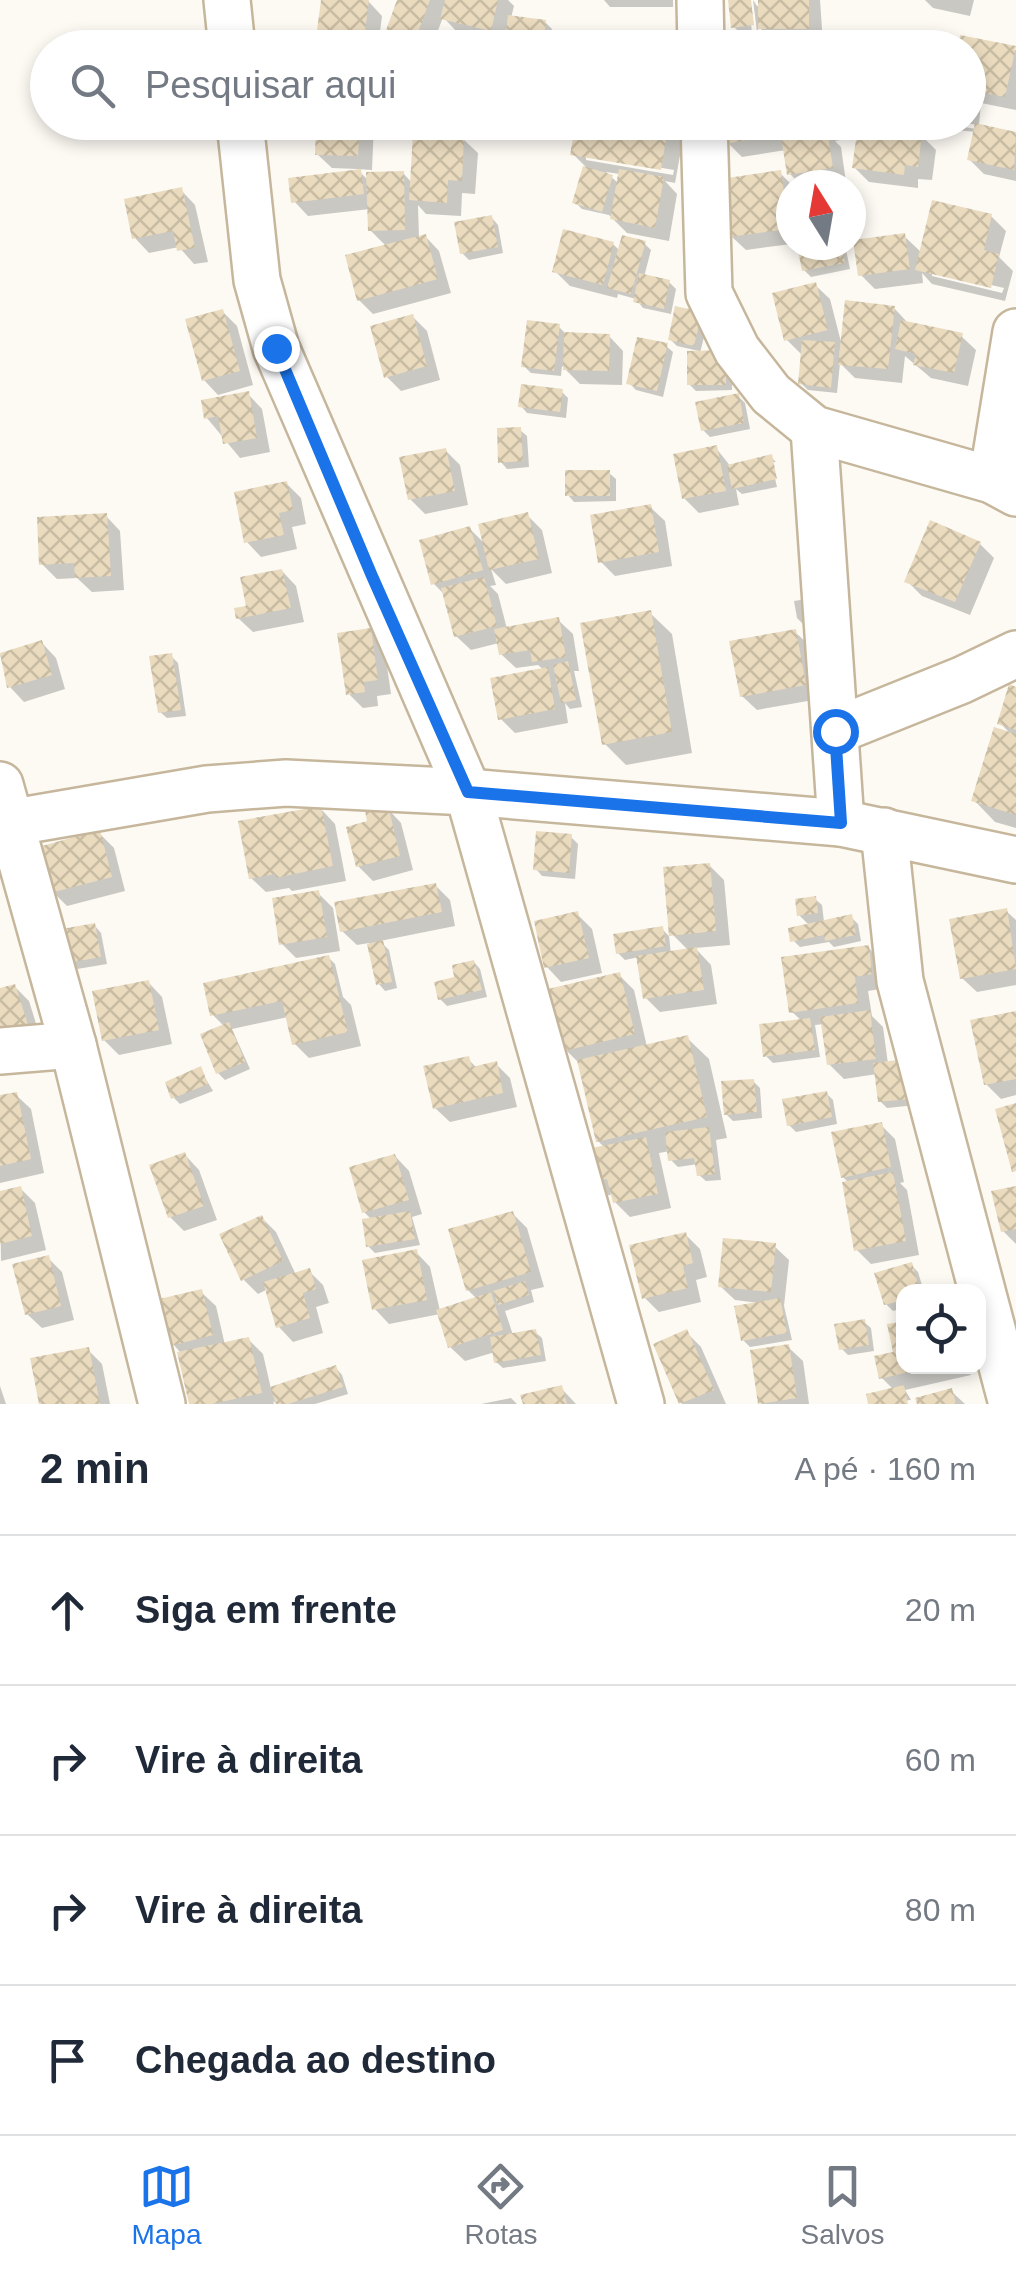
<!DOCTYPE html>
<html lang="pt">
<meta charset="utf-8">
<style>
:root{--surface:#fff;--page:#f2f2f3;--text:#1f2937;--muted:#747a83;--line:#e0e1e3;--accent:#1a73e8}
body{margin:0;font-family:Arial,sans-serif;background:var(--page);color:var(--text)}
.controls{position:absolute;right:30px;bottom:30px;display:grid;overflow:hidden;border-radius:20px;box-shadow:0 5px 15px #0003}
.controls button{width:90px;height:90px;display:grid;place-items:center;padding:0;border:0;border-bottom:2px solid var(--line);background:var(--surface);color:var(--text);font:50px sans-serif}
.compass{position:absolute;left:776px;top:170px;width:90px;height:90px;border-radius:50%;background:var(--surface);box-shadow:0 5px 15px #0003;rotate:349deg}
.stop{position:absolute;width:30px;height:30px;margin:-22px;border:8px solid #1a73e8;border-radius:50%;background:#fff}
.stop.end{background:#1a73e8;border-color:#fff;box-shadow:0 2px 10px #0008}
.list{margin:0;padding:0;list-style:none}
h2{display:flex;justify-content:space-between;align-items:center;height:130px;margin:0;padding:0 40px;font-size:42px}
h2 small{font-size:32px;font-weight:400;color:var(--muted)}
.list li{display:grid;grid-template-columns:65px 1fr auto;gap:30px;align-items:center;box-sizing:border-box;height:150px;padding:0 40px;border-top:2px solid var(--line)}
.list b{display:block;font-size:38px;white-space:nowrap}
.list em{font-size:32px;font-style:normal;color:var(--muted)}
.icon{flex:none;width:55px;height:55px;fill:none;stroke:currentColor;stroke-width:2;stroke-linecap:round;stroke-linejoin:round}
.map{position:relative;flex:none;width:1016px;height:1404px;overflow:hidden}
.search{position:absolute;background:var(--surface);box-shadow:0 5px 15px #0003;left:30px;right:30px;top:30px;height:110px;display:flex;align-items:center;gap:25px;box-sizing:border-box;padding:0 35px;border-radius:55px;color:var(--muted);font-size:38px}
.sheet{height:730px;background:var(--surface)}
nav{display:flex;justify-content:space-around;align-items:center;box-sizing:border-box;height:140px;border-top:2px solid var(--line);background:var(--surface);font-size:28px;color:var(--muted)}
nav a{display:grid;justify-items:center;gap:5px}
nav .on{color:var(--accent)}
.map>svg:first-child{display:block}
.shadow{fill:#0003;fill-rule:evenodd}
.building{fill:url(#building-cross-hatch)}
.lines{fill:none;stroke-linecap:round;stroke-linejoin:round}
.minor-casing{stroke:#c6b79c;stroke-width:50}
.minor{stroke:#fff;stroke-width:45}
.route{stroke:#1a73e8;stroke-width:12}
</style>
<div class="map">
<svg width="1016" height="1404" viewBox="0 0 1016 1404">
<defs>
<pattern id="building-cross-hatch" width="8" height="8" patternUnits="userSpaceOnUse" patternTransform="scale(2.5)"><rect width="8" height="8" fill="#eadbbf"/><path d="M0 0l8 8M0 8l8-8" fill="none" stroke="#c8bca3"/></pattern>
</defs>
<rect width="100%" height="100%" fill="#fdfaf4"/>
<!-- shadow -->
<g class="shadow">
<polygon points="323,0 368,1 382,16 378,48 320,48 318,45"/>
<polygon points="400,0 508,0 514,6 511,18 545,22 552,29 550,48 506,48 507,44 458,33 443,17 433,44 442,48 405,48 388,32"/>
<polygon points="604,0 673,0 673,7 610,7"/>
<polygon points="731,0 748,0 752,32 741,34 734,27"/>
<polygon points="753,0 757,6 760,6 760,0 820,0 823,43 775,43 759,27 757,32"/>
<polygon points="925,0 974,0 970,16 933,8"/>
<polygon points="767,43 772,48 733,48 733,45"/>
<polygon points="968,48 1016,50 1016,110 981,103 979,125 955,122 968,122"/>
<polygon points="161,122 202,122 202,124 168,130"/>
<polygon points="318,122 374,122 372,170 357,169 369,181 403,173 413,184 463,139 478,153 475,194 462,193 461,216 426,214 418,205 419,238 425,236 439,251 451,293 373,314 359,300 387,247 370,230 370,209 308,216 294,201 357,172 357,169 332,168 317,154"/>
<path d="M579 122H679L685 128 675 183 665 181 677 194 669 241 627 233 609 215 582 209 575 202 586 167 573 154ZM586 155 674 170 673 175 586 160ZM606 172 620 174 619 184Z"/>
<polygon points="724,122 852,122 855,137 835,141 841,147 846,182 801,185 789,173 786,150 742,157 728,143"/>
<polygon points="863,122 903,122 903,124 866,125"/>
<polygon points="931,122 1016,135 1016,181 984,174 969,159 976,132 937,128"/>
<polygon points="921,135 936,150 932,180 918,179 918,188 869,182 854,167"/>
<polygon points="780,173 792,185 791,244 746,250 731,236"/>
<polygon points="181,190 195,205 208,262 194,264 179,247 149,253 135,238"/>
<path d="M991 216 1006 231 999 257 1013 271 1005 301 932 284 922 273 923 283 875 289 860 274 904 236 922 253ZM932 271 1004 288 1002 293 932 276Z"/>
<polygon points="492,218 498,225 503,253 469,260 462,253"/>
<polygon points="613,244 620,251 645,244 651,250 644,277 669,282 676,289 671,314 643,308 636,299 618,294 617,298 570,286 555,271"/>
<polygon points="800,245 845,245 850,269 811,277 804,270"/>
<polygon points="815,285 830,299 842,346 894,308 908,323 961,336 976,350 968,386 931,378 905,356 902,383 855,378 840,363 837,393 808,390 801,383 803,356 787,340"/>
<polygon points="677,309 708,321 700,353 732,360 732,390 696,391 689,384 699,351 677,346 670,339"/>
<polygon points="223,312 237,326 253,385 218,395 204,380"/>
<polygon points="413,317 427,331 440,380 401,391 386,376"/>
<polygon points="559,327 567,335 609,336 623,351 622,385 580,384 562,366 561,376 531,373 524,366"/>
<polygon points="666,346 673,352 663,397 636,390 629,383"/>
<polygon points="561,391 568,398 566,418 527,413 521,406"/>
<polygon points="248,394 262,409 270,452 240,458 207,418"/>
<polygon points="738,396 745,403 750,429 710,437 703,430"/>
<polygon points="520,430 527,436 529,467 507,469 501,462"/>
<polygon points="716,448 731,467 771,457 776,462 771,462 777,487 742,494 736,489 739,505 699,513 684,498"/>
<polygon points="446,451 460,465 468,505 425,514 410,499"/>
<polygon points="609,473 616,479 616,501 574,502 568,495"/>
<polygon points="287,484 301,498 306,524 292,527 297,549 261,557 247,542"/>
<polygon points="650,507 665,521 672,566 615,576 601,562"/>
<polygon points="527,515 542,530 552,573 506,584 491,569 496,585 490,586 498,594 507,629 558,620 573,634 579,671 574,671 582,707 570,709 565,703 568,723 515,733 500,718 544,670 538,665 516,668 501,654 499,643 471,650 456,636 446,596 434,584 469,528 486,545"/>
<polygon points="106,516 120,531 124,590 92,592 77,578 57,579 42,564"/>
<polygon points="980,544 994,558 970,615 922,596 907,581"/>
<polygon points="282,571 296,586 304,622 253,632 238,618"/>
<polygon points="813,598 822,622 804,625 797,618 794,601"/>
<polygon points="650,613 672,634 692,753 626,765 604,743"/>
<polygon points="370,631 384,645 391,694 377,696 378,706 363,708 348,693"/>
<polygon points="795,632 810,646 819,699 757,710 742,696"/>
<polygon points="42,643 56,658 65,689 24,702 10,687 0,655"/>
<polygon points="171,656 178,663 186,716 167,718 160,712"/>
<polygon points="1016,689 1016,828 995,822 974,800 1013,736 1000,723"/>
<polygon points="387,808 401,823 413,870 373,881 358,866 370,823"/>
<polygon points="321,809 335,824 346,881 292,891 289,888 266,892 251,878"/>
<polygon points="99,833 114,848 125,891 67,906 53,892"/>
<polygon points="571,837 578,844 575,879 542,876 536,869"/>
<polygon points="709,865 724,880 730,945 695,948 711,965 717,1004 660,1012 645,997 639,957 625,960 618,953 662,929 669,936 671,954 689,951 672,934"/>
<polygon points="435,885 450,900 455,926 380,941 389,950 397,988 385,991 379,984 369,943 357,945 342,931"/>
<polygon points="318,893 333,908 340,951 296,958 281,943"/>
<polygon points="815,899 822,905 824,922 851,917 858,924 861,941 834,947 829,942 800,947 793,940 810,926 799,915"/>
<polygon points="1006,911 1016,920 1016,985 977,992 962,978"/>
<polygon points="577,914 592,929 602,973 561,982 547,967"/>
<polygon points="95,926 101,933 107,964 71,970 64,963"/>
<polygon points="868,947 882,962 886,988 868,991 872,1016 883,1027 888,1064 916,1105 887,1108 880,1101 877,1074 844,1079 829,1064 824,1024 815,1025 820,1057 773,1063 766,1056 802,1021 792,1012"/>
<polygon points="328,957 335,964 343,997 351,1005 361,1046 309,1058 295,1044 288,1017 232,1029 250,1069 225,1080 218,1073 224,1026 213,1015"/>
<polygon points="474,962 480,969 487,997 447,1006 440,999"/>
<polygon points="619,975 634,990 647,1047 687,1038 709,1059 727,1138 716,1140 721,1180 706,1181 699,1175 698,1164 678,1167 671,1160 670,1151 659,1153 671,1208 630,1217 615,1202 613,1194 606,1196 591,1182 605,1148 598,1141 581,1065 566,1050"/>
<polygon points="148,982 162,997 172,1044 119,1055 104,1040"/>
<polygon points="15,987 29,1001 43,1046 0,991"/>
<polygon points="1016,1013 1016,1095 1001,1099 986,1084"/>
<polygon points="468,1059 477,1068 496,1064 510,1078 517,1107 450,1122 435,1108"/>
<polygon points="200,1069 213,1091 180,1104 173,1097"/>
<polygon points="753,1081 760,1088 762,1118 733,1121 726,1114"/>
<polygon points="826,1093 833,1100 837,1124 796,1132 789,1125"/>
<polygon points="16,1095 31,1109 44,1173 0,1183 0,1098"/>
<polygon points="881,1125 895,1139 904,1182 900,1183 907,1190 919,1255 871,1264 857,1250 849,1183 843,1177"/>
<polygon points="185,1155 199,1170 217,1220 184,1231 170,1217"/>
<polygon points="395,1156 409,1171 422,1214 412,1217 420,1245 375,1253 368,1246 372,1220 364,1212"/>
<polygon points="20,1188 35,1203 46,1250 1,1261 0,1193"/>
<polygon points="1016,1188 1016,1244 1003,1231"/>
<polygon points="513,1214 527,1228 544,1287 531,1290 534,1302 505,1311 513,1335 535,1332 542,1338 546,1361 503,1368 496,1362 495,1352 465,1361 450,1347 440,1314 389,1324 375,1309 416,1252 430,1267 440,1311 477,1299 468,1290"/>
<polygon points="262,1218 276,1232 296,1275 309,1271 323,1285 329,1303 316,1307 323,1333 293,1342 279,1327 268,1289 258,1294 243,1279"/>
<polygon points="685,1234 700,1249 707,1277 696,1280 701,1302 659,1312 644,1297"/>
<polygon points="774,1246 789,1260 784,1306 792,1340 750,1347 743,1340 759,1303 735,1300 720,1286"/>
<polygon points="48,1258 62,1272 74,1320 42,1328 27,1314"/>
<polygon points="911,1265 918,1272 924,1292 904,1292 904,1308 893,1311 886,1304"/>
<polygon points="201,1292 216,1306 225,1345 249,1340 263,1354 271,1389 336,1368 342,1375 348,1394 315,1404 277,1404 273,1401 274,1404 191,1404 180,1352 173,1344"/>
<polygon points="864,1322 871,1328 874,1351 848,1355 841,1348"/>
<polygon points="686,1332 701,1347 726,1404 682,1404 656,1345"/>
<polygon points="788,1347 803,1361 809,1404 761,1404"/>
<polygon points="88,1350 102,1364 110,1404 42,1404"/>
<polygon points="904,1366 969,1366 971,1375 905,1390 911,1400 871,1404 894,1390 881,1377"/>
<polygon points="0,1386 6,1404 0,1404"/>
<polygon points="561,1388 576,1404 525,1404"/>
<polygon points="951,1391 965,1404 919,1404"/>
<polygon points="511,1398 517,1404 481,1404"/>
</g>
<!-- building -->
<g class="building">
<polygon points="321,0 369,0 363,48 315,46"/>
<polygon points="397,0 430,0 414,43 385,33"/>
<polygon points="445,0 498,0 491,31 440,19"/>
<polygon points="728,0 751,0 754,25 731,28"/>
<rect x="758" y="0" width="51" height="29"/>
<polygon points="508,15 546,20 543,48 504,48"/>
<polygon points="602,30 605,48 587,48 585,33"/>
<polygon points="960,35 1016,46 1005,97 968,90 968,48 958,48"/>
<polygon points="316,122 360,122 358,156 315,155"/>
<polygon points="576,122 669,122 661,170 570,155"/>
<polygon points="721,122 834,122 834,124 725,144"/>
<polygon points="975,123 1016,132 1014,170 967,160"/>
<polygon points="858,125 922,133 918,167 905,165 904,175 852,168"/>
<polygon points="827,129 833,168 787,175 781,136"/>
<polygon points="413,133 464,136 462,181 448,180 447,203 409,200"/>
<polygon points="583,166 613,175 602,212 572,203"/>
<polygon points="361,169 364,194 291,203 288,178"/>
<polygon points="619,169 664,177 655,228 610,219"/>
<polygon points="781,170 789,229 729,237 721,179"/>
<polygon points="404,171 405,230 368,231 366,172"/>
<polygon points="182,187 195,248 177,251 173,231 132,239 124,199"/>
<polygon points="932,200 992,214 984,250 999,254 991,288 915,270"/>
<polygon points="492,215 498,247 460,254 454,222"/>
<polygon points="563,229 614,242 603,285 552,272"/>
<polygon points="905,233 910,269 858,276 853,240"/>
<polygon points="426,234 438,279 357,301 345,255"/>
<polygon points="622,235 646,241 631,294 607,288"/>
<polygon points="797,245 841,245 845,263 802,271"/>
<polygon points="639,273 670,280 664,309 633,302"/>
<polygon points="816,282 828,330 784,341 772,293"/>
<polygon points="845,300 895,306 888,369 838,365"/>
<polygon points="675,306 702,312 694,346 668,340"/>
<polygon points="223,309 240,371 202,381 185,319"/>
<polygon points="413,314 427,366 384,378 370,326"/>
<polygon points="527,320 560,324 554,371 521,367"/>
<polygon points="901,320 963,333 954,373 913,365 916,354 895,349"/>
<polygon points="564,332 610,334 609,371 563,370"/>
<polygon points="637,337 668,343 657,391 626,384"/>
<polygon points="802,340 835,342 831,388 798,384"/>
<polygon points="726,350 726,385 687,385 687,351"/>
<polygon points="521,384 563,389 560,412 518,407"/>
<polygon points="249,391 257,438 223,444 218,416 204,419 201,400"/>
<polygon points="739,393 744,423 701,431 695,402"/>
<polygon points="521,427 523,461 498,463 497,428"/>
<polygon points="717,445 726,491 682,499 673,454"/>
<polygon points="446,448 455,491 408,500 399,457"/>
<polygon points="772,454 777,479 732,489 727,465"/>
<rect x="565" y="470" width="45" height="26"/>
<polygon points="287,481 293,510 279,513 284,535 244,543 234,492"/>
<polygon points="651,504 659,552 598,563 590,515"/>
<polygon points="528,512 539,559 489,570 478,524"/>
<polygon points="107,513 111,576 75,578 74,563 39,565 37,517"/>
<polygon points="930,520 981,542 955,602 904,582"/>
<polygon points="470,526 483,570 431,585 419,540"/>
<polygon points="282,569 291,608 236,619 234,608 246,606 240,577"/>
<polygon points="484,577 497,626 454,637 441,588"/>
<polygon points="651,610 672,732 602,745 580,623"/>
<polygon points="559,617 566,657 532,662 530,650 499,655 494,629"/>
<polygon points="371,628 378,680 364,682 365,692 346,695 337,633"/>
<polygon points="796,629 806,685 740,697 729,641"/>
<polygon points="42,640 52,675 7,688 0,653"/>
<polygon points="172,653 181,710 158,713 149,656"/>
<polygon points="568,661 576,700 561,703 553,665"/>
<polygon points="548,667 555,709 498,720 490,678"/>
<polygon points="1009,684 1016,687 1016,730 997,724"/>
<polygon points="994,727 1016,734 1016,815 971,801"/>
<polygon points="388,805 400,856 356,867 346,827 367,821 365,811"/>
<polygon points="321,806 333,866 275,878 275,874 249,879 238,821"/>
<polygon points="100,830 112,877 50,893 38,847"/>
<polygon points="536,831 572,834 569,873 533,870"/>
<polygon points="710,863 716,931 669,936 663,867"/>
<polygon points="436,883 442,912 340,932 334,902"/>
<polygon points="319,890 327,937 279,945 272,898"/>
<polygon points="816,896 818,913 797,916 795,899"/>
<polygon points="1007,908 1016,969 960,979 949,919"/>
<polygon points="578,911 589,958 544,968 534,921"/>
<polygon points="852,914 856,935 825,941 824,935 790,942 788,928"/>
<polygon points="95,923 101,957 62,964 56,930"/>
<polygon points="663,926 666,946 616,954 613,934"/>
<polygon points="383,940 392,982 376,985 367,944"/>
<polygon points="869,945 872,974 855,977 858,1003 789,1013 781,957"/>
<polygon points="697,947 704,990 643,999 636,956"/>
<polygon points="329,955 348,1032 292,1045 282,1001 210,1016 203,983"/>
<polygon points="474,960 482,990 438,1000 434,982 454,977 452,965"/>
<polygon points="620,972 635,1034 564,1051 548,989"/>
<polygon points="149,980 159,1030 102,1041 92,991"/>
<polygon points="15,984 30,1031 0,1040 0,988"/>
<polygon points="870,1010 876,1059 827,1065 820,1017"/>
<polygon points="1016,1011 1016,1079 984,1085 970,1020"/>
<polygon points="810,1018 815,1050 763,1057 759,1024"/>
<polygon points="229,1022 245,1062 216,1074 200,1034"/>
<polygon points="688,1035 707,1117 596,1142 577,1060"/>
<polygon points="469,1056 472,1067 497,1061 503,1093 433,1109 423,1066"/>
<polygon points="906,1059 910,1099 878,1102 873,1063"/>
<polygon points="201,1066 208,1084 171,1099 165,1082"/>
<polygon points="754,1079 757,1112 724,1115 721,1081"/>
<polygon points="827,1091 832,1117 787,1126 782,1099"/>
<polygon points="17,1092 31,1159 0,1166 0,1095"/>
<polygon points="1016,1103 1016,1171 1012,1172 995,1109"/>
<polygon points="882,1122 891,1167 841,1178 831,1132"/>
<polygon points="709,1127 715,1174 697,1176 694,1158 668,1161 665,1132"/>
<polygon points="646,1137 658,1194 613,1203 607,1179 589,1183 582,1150"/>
<polygon points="185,1152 204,1206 168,1218 149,1165"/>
<polygon points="395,1154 409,1200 362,1213 349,1167"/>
<polygon points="893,1172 906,1241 854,1251 842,1182"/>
<polygon points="21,1186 32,1236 0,1244 0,1191"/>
<polygon points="1016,1186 1016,1229 1001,1232 991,1191"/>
<polygon points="410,1211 415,1239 366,1247 362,1219"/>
<polygon points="513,1211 531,1272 466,1291 448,1229"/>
<polygon points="262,1215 283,1261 241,1281 219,1234"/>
<polygon points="686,1232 693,1263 683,1266 688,1288 642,1299 629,1245"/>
<polygon points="723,1238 776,1243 771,1292 718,1287"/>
<polygon points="417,1249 427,1300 372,1310 362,1260"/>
<polygon points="49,1255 61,1306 25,1315 12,1264"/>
<polygon points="912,1262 920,1292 904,1292 904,1300 884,1305 874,1273"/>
<polygon points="310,1268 316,1289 303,1293 310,1318 276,1328 263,1282"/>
<polygon points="525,1281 529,1295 498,1305 493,1291"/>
<polygon points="202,1289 213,1335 170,1346 159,1299"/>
<polygon points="491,1292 503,1330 448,1348 436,1310"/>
<polygon points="780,1298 787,1333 741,1341 734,1306"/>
<polygon points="865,1319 869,1345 839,1350 834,1324"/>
<polygon points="904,1321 904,1366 926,1368 879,1379 874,1356 893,1352 887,1324"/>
<polygon points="536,1329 541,1355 494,1363 490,1337"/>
<polygon points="687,1329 714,1390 679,1404 653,1344"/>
<polygon points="249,1337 262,1393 212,1404 189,1404 177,1352"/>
<polygon points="789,1344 797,1398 758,1404 750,1350"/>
<polygon points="89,1347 100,1404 39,1404 30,1358"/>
<polygon points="336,1365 343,1387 288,1404 276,1404 270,1387"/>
<polygon points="562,1385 567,1404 523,1404 520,1395"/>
<polygon points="904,1385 908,1404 868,1404 866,1394"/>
<polygon points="952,1388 956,1404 917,1404 915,1398"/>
</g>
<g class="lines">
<defs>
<g id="minor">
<polyline points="227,0 232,48"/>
<polyline points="700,0 701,48"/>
<polyline points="240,122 257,280 276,348 468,792 641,1404"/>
<polyline points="704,122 709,293 737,350 771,394 814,429 992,480 1016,493"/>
<polyline points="814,429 841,823"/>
<polyline points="992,480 1016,332"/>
<polyline points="835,731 962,680 1016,654"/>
<polyline points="0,785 73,1045 162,1404"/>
<polyline points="9,823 207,789 286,783 468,792 841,823 1016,860"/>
<polyline points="884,831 900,981 1012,1404"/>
<polyline points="0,1051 73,1045"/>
</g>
</defs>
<!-- minor casing -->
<use href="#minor" class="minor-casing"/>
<!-- minor -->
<use href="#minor" class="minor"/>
</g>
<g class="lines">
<!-- route -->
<polyline class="route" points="276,348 372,576 468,792 841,823 835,731"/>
</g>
</svg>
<div class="controls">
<button><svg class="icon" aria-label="locate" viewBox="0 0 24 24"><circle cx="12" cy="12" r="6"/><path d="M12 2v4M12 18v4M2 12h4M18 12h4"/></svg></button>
</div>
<svg class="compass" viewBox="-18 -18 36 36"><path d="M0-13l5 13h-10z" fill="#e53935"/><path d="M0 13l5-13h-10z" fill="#747a83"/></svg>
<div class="stop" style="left:835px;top:731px"></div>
<div class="stop end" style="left:276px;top:348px"></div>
<div class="search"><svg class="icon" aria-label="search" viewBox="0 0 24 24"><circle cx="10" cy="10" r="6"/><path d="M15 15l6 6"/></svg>Pesquisar aqui</div>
</div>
<section class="sheet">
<h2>2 min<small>A pé · 160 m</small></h2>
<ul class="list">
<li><svg class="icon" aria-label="ahead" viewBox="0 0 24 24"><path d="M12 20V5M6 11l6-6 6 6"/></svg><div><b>Siga em frente</b></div><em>20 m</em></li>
<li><svg class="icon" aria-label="right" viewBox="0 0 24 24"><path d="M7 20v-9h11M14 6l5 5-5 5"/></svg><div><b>Vire à direita</b></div><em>60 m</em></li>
<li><svg class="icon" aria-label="right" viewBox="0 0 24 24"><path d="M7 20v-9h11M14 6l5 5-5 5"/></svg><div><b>Vire à direita</b></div><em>80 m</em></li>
<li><svg class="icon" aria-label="arrive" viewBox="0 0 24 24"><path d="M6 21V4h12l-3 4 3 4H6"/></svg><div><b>Chegada ao destino</b></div></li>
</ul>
</section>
<nav>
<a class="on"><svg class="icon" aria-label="map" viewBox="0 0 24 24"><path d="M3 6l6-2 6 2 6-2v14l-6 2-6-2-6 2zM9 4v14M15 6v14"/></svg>Mapa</a>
<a><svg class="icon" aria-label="directions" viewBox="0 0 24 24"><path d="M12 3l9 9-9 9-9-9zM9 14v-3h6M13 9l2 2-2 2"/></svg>Rotas</a>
<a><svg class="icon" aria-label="saved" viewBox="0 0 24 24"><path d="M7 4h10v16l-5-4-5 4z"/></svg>Salvos</a>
</nav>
